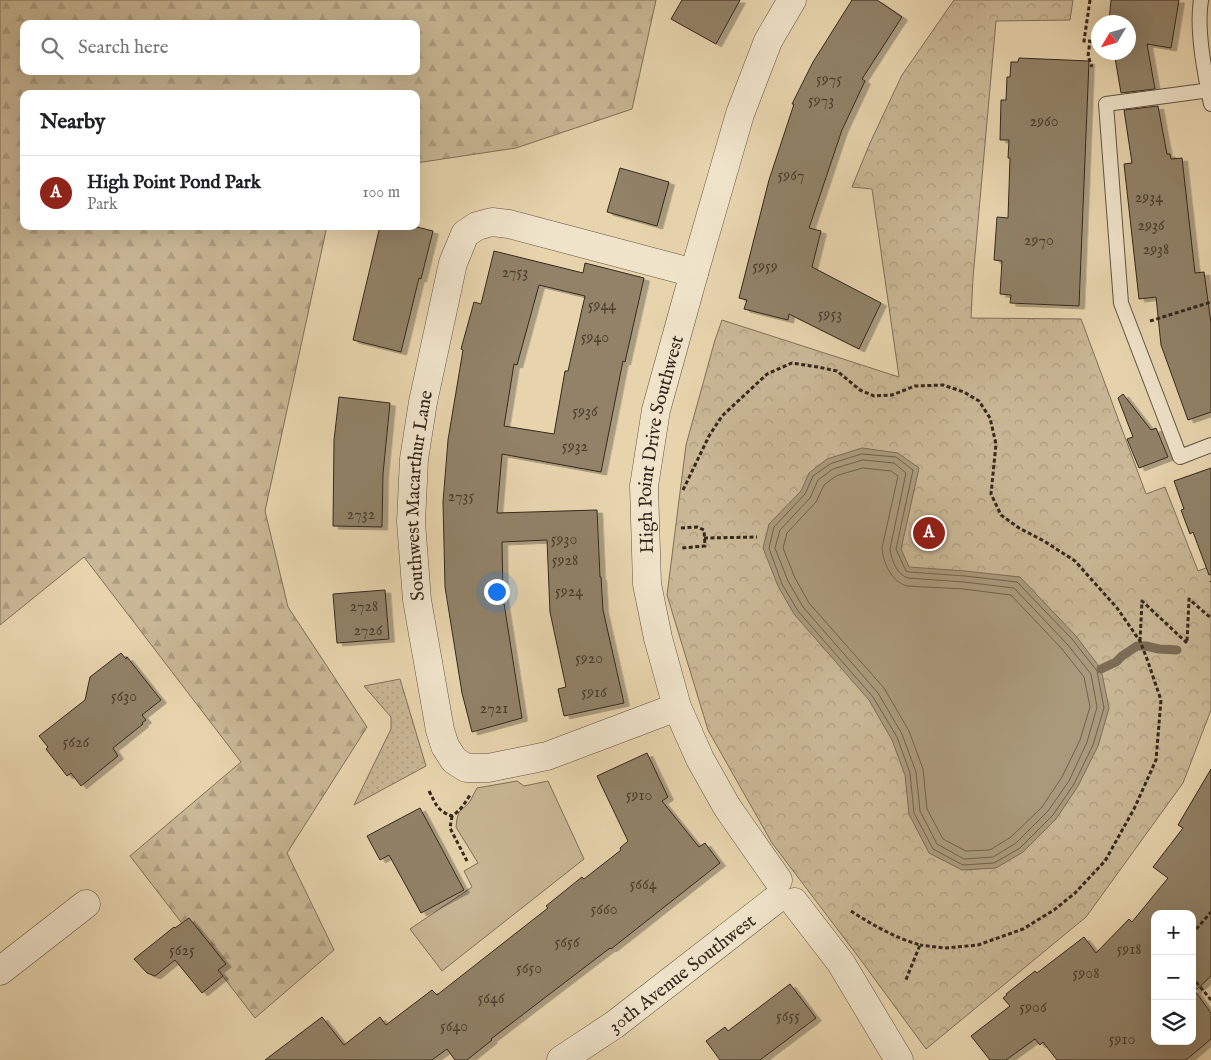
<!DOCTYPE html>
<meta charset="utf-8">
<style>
:root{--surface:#fff;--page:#f2f2f2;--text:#202124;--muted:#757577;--line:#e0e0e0;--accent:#8f2418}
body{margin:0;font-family:"IM FELL English",serif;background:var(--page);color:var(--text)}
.controls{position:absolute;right:15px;bottom:15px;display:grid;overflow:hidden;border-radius:10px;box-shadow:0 5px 20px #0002}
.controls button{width:45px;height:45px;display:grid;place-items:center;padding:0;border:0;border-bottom:1px solid var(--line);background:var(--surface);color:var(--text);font:25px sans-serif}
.compass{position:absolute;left:1091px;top:15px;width:45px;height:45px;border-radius:50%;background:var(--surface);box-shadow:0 5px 20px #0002;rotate:232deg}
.you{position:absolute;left:496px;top:591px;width:18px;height:18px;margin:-12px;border:4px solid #fff;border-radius:50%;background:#1a73e8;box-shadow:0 0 0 8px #1a73e833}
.badge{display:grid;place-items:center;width:32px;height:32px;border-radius:50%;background:var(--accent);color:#fff;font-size:16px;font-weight:700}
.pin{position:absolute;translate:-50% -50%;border:2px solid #fff;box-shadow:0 1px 5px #0006}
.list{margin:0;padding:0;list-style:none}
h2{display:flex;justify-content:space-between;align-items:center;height:65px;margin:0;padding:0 20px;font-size:21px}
h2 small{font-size:16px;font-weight:400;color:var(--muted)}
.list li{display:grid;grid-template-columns:32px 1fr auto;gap:15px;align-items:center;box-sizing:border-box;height:75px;padding:0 20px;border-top:1px solid var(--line)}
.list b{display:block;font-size:19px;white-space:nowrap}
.list p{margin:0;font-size:16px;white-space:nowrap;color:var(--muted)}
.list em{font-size:16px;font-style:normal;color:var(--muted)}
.icon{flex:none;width:28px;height:28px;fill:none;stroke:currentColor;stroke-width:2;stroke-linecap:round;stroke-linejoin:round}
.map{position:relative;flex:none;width:1211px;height:1060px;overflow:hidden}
.search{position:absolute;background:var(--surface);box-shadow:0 5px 20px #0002;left:20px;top:20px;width:400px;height:55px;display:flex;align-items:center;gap:12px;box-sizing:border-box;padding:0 18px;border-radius:10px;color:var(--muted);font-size:19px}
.panel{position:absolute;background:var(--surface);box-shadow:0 5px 20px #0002;left:20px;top:90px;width:400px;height:140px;border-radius:10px}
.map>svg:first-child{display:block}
.grass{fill:#c9b795;stroke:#7e705a}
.forest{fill:url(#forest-firs);stroke:#7e705a;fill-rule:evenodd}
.park{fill:url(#park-crowns);stroke:#7e705a}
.garden{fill:url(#garden-dots);stroke:#7e705a}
.water{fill:#aa9a7c;stroke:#7b6d56}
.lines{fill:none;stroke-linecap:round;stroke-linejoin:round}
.shore{stroke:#6f624d;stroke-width:1}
.stream{stroke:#7b6d56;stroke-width:9}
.building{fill:#918268;stroke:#34291e;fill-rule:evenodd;filter:url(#shadow)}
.lane-casing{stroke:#615442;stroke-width:16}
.street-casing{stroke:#615442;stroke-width:29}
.path{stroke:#34291e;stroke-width:3;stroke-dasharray:4 2.5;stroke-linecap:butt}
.lane{stroke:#efe3ca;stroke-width:14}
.street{stroke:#efe3ca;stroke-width:28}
.labels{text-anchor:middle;stroke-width:4;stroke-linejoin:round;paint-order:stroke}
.number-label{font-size:16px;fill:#4b3f30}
.street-label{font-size:19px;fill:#34291e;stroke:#efe3ca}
</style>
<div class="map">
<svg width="1211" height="1060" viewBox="0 0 1211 1060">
<defs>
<pattern id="forest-firs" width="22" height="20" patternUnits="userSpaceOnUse" patternTransform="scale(1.25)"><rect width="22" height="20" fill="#c9b795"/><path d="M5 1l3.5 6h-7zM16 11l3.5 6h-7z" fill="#ad9d80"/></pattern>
<pattern id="park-crowns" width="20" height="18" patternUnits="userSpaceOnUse" patternTransform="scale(1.25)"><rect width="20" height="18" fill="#c9b795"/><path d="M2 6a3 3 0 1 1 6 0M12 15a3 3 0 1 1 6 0" fill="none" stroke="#ad9d80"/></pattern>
<pattern id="garden-dots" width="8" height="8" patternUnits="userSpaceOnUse" patternTransform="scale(1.25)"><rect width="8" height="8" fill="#c9b795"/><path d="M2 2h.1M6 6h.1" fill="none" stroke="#ad9d80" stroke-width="1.8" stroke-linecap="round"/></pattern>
<filter id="shadow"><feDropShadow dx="5.5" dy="3" stdDeviation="0" flood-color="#0004"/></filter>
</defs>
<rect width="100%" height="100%" fill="#e7d4ad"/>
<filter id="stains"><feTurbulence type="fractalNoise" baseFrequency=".004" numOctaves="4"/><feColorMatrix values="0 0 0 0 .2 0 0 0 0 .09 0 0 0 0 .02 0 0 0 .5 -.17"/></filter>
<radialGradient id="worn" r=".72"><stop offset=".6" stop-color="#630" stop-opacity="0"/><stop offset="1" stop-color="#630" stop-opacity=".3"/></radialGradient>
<!-- grass -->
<polygon class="grass" points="517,781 524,786 548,781 584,859 442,971 410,929 472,887 464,871 478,863 456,827 457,819 459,812 469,803 477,788"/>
<!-- forest -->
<path class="forest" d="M0 0H656L632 109 516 148 416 163V94H24V226H327L265 511 288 607 367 727 287 853 334 950 255 1018 130 856 241 762 84 557 0 625ZM24 24H416V71H24Z"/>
<!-- park -->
<polygon class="park" points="954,0 1073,0 1070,20 996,21 973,278 971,318 1081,319 1146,494 1165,487 1198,571 1211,566 1211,710 1183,783 1086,917 926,1049 860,959 772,843 708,730 667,595 686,445 715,340 722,320 899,377 872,189 852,187 870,143 902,75"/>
<!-- garden -->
<polygon class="garden" points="400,679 426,766 354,805 391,729 391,717 364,686"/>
<!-- water -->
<polygon class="water" points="862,448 898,453 919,468 901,549 909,567 965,571 1020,577 1076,636 1101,669 1109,708 1098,746 1078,786 1056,819 1023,852 996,868 962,870 929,853 909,814 905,775 892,740 869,700 794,614 778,586 763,548 769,524 801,491 809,473 827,459"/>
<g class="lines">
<!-- shore -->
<g class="shore">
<polygon points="862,454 896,457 913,470 896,549 906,571 909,572 965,576 1017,582 1072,639 1097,671 1104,708 1093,745 1074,784 1053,815 1020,848 994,863 963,865 933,849 914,813 910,773 897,737 873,697 798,611 782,584 769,548 774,527 805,494 813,476 830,464"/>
<path d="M863 460 894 463 906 473 890 549C891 559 897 575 908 578L964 582 1014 588 1067 644 1091 674 1097 707 1087 742 1069 781 1048 811 1016 843 993 857 964 859 937 844 920 811 916 772 902 734 878 693 803 607 788 581 775 548 780 530 810 498 818 480 833 469Z"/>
<path d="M863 468 891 471 898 476 882 548C883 563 892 582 907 586L963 589 1011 595 1062 649 1084 677 1090 707 1080 740 1062 777 1042 807 1011 837 990 850 966 851 943 839 927 809 923 769 909 731 884 688 809 603 795 578 783 548 787 533 816 502 824 485 836 476Z"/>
</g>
<!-- stream -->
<polyline class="stream" points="1101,669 1116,662 1122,656 1137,646 1146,646 1159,649 1177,650"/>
</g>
<!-- building -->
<g class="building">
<polygon points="682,0 740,0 716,44 671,19"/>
<polygon points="852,0 877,0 902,17 862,79 865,81 842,130 809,228 821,231 812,267 881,303 859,349 789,314 788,320 744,309 747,300 739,298 769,180 794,104 792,104 813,62"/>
<polygon points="1111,0 1179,0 1171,48 1147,44 1155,89 1121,93 1114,52 1128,52 1128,22 1109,22"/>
<polygon points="1019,58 1089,61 1079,306 1010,303 1011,295 1000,294 1002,261 994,260 997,217 1008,218 1010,158 1008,158 1009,140 1000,140 1001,100 1006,100 1007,77 1010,77 1011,62 1018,62"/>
<polygon points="1158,106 1167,154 1170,154 1171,159 1182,158 1195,273 1204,272 1211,323 1211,412 1188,420 1161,345 1156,297 1139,299 1124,164 1132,163 1124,110"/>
<polygon points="620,168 669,182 657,226 607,212"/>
<polygon points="380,226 413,226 433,231 421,279 419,278 401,352 353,340"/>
<path d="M494 251 583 273 585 263 644 278 625 362 623 361 601 472 502 454 497 513 597 510 600 577H601L603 610 624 703 564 716 558 689 566 687 550 612 547 540 502 542 503 597 522 718 472 732 462 693 445 587 443 502 448 440 463 350 461 349 474 302 481 304ZM539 285 585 296 568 371H565L554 434 504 426 514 364 517 365Z"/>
<polygon points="1123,394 1151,430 1156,428 1168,457 1139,468 1127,439 1133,437 1118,398"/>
<polygon points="339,397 390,403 383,474 382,527 333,526 334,440"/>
<polygon points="1211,468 1211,574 1209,575 1193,532 1190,534 1181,510 1184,509 1174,481"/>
<polygon points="385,590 389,639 337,643 333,594"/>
<polygon points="121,653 126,659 127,657 161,700 142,715 146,720 142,723 143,724 113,748 118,756 81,786 71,773 67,776 46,749 48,747 39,736 85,700 90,677"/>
<polygon points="647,753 668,797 662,801 699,847 705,843 720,863 611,949 610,948 534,1006 491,1039 492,1040 467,1060 455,1060 447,1049 432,1060 265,1060 322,1017 344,1045 380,1017 386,1025 432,990 437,995 548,908 546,906 582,877 584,879 621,850 620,848 628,841 597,776"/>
<path d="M1211 769V976L1195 991 1211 1013V1039L1186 1060H1057L1043 1042 1040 1045 1035 1039 1006 1060H990L971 1036 1010 1006 1003 998 1007 995 1006 994 1035 971 1037 973 1084 937 1096 953 1129 919 1132 922 1168 878 1153 867 1183 828 1178 825ZM1155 914H1192V1041H1155Z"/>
<polygon points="420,808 464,890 421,913 389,855 380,860 367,836"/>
<polygon points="189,918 226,964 218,970 223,976 202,993 175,960 155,976 147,973 134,959 174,927 175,928"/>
<polygon points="790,984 816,1018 760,1060 720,1060 706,1041 725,1027 728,1031"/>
</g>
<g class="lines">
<defs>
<g id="lane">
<path d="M1201 0C1196 30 1205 74 1211 104"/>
<polyline points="1211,90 1106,104 1121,303 1180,457 1211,445"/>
</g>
<g id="street">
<path id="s1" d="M677 707 547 756 488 768H466L454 760 445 746 440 730 417 600 411 522 414 459 423 402 453 263 465 234 477 226 492 222 509 224 694 273"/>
<path id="s2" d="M778 880 727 807 700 759 677 707 658 638 647 584 644 486 656 410 694 273 740 114 768 41 792 0"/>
<polyline points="794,902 841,963 899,1060"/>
<polyline points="0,971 86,904"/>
<path id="s3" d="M561 1060 614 1025 775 900"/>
</g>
</defs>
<!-- lane casing -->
<use href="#lane" class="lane-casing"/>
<!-- street casing -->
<use href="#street" class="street-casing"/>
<!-- path -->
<g class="path">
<polyline points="1090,0 1084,41 1090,41 1088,56 1092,67"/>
<polyline points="1150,321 1211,302"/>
<polyline points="683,490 709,436 722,416 767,374 792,363 818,367 837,371 860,390 874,396 892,395 915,386 943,385 964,392 979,401 990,418 996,444 991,494 1001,515 1019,528 1044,541 1075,561 1117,608 1140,641 1147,659 1161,700 1156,760 1134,809 1105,861 1075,893 1054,910 1023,929 978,945 945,948 920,945"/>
<polyline points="681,528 697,527 704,530 705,546 682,548"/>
<polyline points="704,538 757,537"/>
<polyline points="1211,581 1211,582"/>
<polyline points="1140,641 1142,601 1187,643 1189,599 1211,618"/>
<path d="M429 791C436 804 437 811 452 816 460 811 465 803 470 795"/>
<polyline points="452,816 450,828 467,861"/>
<path d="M851 911C872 925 896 938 920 945L905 982"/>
<polyline points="1192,934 1211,912"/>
<polyline points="1192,977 1211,1000"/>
</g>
<!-- lane -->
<use href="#lane" class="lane"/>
<!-- street -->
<use href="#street" class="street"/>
</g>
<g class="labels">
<!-- number labels -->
<g class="number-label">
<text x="829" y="84">5975</text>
<text x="821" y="105">5973</text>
<text x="1044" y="126">2960</text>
<text x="791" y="180">5967</text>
<text x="1149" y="202">2934</text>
<text x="1151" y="230">2936</text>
<text x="1039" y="245">2970</text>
<text x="1156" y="254">2938</text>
<text x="765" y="271">5959</text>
<text x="515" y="277">2753</text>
<text x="602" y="310">5944</text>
<text x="830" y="319">5953</text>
<text x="595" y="342">5940</text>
<text x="585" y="416">5936</text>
<text x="575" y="451">5932</text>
<text x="461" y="501">2735</text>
<text x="361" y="519">2732</text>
<text x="564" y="544">5930</text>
<text x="565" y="565">5928</text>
<text x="569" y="596">5924</text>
<text x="364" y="611">2728</text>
<text x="368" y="635">2726</text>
<text x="589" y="663">5920</text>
<text x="594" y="697">5916</text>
<text x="124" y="701">5630</text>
<text x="494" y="713">2721</text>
<text x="76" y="747">5626</text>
<text x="639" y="800">5910</text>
<text x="643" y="889">5664</text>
<text x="604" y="914">5660</text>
<text x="567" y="947">5656</text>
<text x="1129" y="954">5918</text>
<text x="182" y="955">5625</text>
<text x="529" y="973">5650</text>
<text x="1086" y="978">5908</text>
<text x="491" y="1003">5646</text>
<text x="1033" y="1012">5906</text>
<text x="788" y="1021">5655</text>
<text x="454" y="1031">5640</text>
<text x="1122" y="1044">5910</text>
</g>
<!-- street labels -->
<g class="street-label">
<text dy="7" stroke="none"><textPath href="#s2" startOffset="469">High Point Drive Southwest</textPath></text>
<text dy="7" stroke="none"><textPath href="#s1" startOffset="506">Southwest Macarthur Lane</textPath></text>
<text dy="7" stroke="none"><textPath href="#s3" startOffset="149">30th Avenue Southwest</textPath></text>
</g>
</g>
<rect width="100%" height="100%" filter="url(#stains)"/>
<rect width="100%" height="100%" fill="url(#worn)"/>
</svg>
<div class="controls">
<button>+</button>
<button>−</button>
<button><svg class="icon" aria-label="layers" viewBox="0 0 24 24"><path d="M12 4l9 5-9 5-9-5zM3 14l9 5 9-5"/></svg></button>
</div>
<svg class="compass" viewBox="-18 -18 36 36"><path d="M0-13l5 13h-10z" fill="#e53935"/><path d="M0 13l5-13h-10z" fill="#757577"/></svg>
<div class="you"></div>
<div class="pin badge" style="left:929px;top:533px">A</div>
<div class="search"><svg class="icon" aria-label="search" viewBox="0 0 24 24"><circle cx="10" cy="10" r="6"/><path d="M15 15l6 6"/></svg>Search here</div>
<section class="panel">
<h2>Nearby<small></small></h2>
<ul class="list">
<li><span class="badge">A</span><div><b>High Point Pond Park</b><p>Park</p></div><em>100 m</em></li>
</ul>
</section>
</div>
